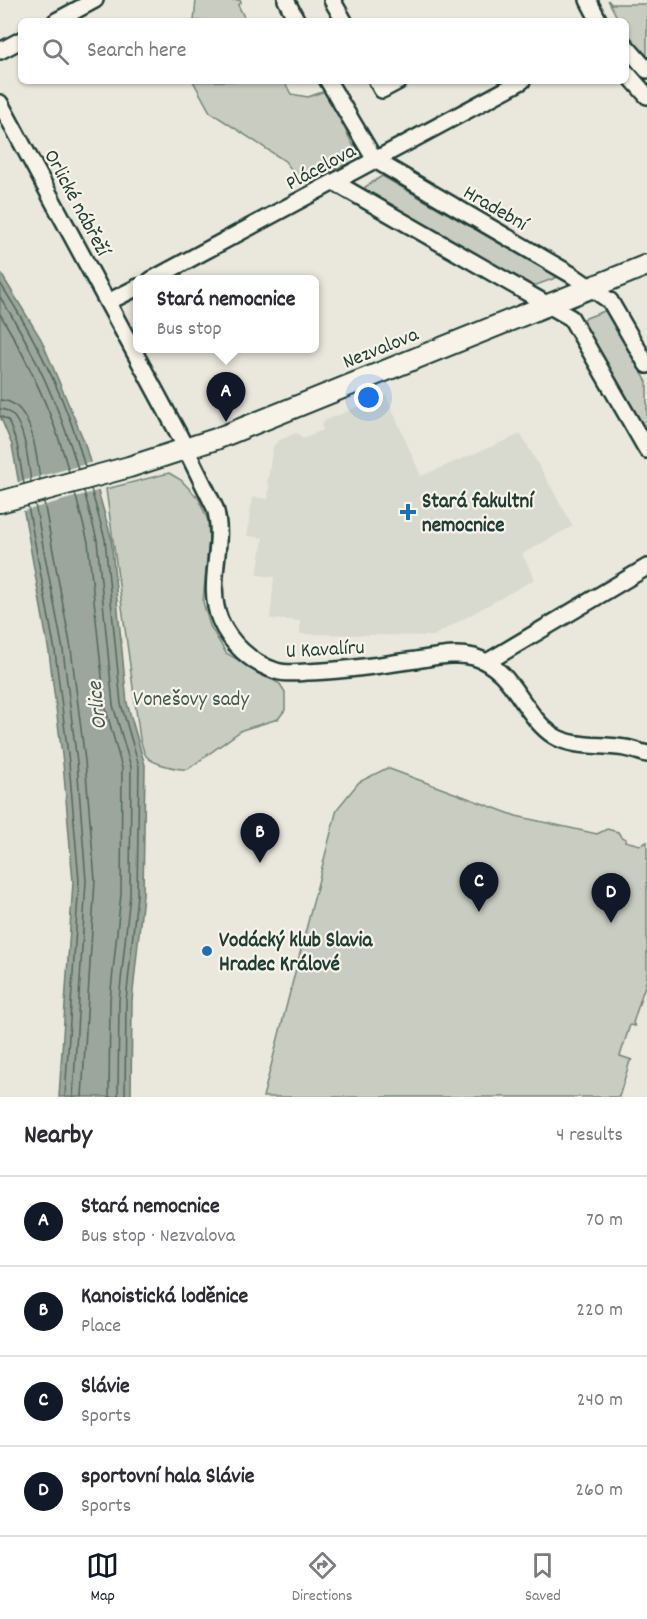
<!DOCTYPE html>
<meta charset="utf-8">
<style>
:root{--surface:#fff;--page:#f7f7f7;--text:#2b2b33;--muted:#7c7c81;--line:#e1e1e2;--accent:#111827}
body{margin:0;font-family:Dekko,sans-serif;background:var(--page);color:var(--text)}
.you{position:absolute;left:369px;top:398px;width:21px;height:21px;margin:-15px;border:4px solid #fff;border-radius:50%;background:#1a73e8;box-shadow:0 0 0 9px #1a73e833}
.badge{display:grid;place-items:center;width:39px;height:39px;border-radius:50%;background:var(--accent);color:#fff;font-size:20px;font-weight:700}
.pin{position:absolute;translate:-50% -50px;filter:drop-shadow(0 2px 3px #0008)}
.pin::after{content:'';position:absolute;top:32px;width:21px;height:18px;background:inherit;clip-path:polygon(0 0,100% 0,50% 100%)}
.popup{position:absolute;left:133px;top:275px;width:186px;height:78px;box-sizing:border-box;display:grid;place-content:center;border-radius:9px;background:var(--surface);filter:drop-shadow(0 2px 4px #0005);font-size:20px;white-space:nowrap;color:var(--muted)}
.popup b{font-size:22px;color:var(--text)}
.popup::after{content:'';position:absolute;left:50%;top:100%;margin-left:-12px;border:12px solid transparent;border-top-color:var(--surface)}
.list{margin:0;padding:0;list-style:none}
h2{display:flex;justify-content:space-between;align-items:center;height:78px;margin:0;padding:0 24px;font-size:26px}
h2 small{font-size:20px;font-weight:400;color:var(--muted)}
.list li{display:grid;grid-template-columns:39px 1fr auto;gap:18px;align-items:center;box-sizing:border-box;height:90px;padding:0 24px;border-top:2px solid var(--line)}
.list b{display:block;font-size:22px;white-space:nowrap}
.list p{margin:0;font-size:20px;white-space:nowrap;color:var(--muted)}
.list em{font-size:20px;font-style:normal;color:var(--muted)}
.icon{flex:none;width:33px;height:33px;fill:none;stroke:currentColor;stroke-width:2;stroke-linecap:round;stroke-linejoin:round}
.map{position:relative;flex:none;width:647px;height:1097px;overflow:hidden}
.search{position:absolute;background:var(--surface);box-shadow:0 2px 4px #0004;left:18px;right:18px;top:18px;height:66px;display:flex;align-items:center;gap:15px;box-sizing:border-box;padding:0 21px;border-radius:9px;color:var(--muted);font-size:22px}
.sheet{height:438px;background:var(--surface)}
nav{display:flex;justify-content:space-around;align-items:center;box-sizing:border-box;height:84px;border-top:2px solid var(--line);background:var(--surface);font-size:16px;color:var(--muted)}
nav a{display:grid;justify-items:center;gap:3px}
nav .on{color:var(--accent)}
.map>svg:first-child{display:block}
.built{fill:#d9dacf}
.green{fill:#c8ccc1;stroke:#74847a;stroke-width:1.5}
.water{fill:#9ca69c;stroke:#6a7c72;stroke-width:1.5}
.pier{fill:#eae8dd}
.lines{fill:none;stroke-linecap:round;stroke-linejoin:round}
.shore{stroke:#51675e;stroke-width:1.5}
.minor-casing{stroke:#1f3d34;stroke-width:20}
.tertiary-casing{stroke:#1f3d34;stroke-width:24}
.minor{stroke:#f7f3e8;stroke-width:15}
.tertiary{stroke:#f7f3e8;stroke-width:20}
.poi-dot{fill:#1f6fb2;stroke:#f7f3e8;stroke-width:2}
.labels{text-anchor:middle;stroke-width:4.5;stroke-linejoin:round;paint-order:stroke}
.street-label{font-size:21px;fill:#1f3d34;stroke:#f7f3e8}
.poi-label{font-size:21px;font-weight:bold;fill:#1f3d34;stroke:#f7f3e8;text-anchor:start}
.park-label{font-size:21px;fill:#415a50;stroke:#f7f3e8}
.water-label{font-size:22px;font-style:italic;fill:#445c53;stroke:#f7f3e8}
</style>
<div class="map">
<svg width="647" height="1097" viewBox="0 0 647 1097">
<rect width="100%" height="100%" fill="#eae8dd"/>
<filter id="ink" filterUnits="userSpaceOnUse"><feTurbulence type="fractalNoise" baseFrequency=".0167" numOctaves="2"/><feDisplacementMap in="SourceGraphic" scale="12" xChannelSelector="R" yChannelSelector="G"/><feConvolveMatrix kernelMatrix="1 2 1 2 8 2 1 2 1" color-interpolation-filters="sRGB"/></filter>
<g filter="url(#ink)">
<!-- built -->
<polygon class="built" points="386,395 421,476 521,434 573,526 522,554 535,579 433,636 300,634 300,621 270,619 274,577 257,575 263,538 247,536 252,497 268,499 269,485 267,484 273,446 278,441 296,433 299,434 302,438 323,430 321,425 324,421"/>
<!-- green -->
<g class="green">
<polygon points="196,0 240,0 241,3 238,5 246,21 194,21"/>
<path d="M608 0 611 4H647V56C637 45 626 36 626 21H619Z"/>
<polygon points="193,81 284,81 291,94 308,97 325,91 354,147 345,165 316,177 298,179 285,161 210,112"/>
<polygon points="382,176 558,277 531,287 367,193 365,187"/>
<polygon points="607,310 647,382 647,434 581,320"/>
<path d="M169 473 181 480 199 499 208 521 209 539 203 602 210 626 226 653 280 684 285 692V710L278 719 242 730 188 769C179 770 153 764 147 757 143 753 142 744 140 739L106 489Z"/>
<polygon points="387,768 516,816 597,834 607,829 618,832 621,837 626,839 625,841 640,845 647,842 647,979 633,1023 635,1026 630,1025 620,1056 632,1060 630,1061 619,1097 263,1097 337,809 359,782"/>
</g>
<!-- water -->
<polygon class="water" points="0,272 41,339 84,441 111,537 127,703 145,765 143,895 132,1001 131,1097 59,1097 73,882 63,763 49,652 12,445 0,416"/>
<!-- pier -->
<polygon class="pier" points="93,462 101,490 20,512 15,483"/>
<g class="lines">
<!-- shore -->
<g class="shore">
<path d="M0 283C36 339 68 403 85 467"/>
<path d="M0 297C32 346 62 413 78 469"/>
<path d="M0 314C29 362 54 417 69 472"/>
<path d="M0 400C33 401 36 455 40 479"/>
<path d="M0 409C25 410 28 462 31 482"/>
<polyline points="0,416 8,420 17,444 24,484"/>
<polyline points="91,489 105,539 121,704 139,766 137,895 126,1001 125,1097"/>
<polyline points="84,491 97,540 113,705 131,767 130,894 119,1000 118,1097"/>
<polyline points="75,493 88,542 105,706 122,768 121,894 110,1000 109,1097"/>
<polyline points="44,502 71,649 85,761 95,880 82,1097"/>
<polyline points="35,504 63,650 77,762 86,881 73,1097"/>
<polyline points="28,506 55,651 69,763 79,881 65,1097"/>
</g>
<defs>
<g id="minor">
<polyline points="286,0 297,21"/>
<polyline points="332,0 344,21"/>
<polyline points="588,0 599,21"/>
<polyline points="56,21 95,0"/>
<polyline points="626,46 647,70"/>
<polyline points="0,51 21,40"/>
<polyline points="626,72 647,96"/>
<polyline points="328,81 375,160 572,275 610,301 647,365"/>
<polyline points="377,81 382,90 399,81"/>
<path d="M0 103 178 433 215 508C226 544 205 584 220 620 230 643 251 663 276 671 286 674 297 673 307 672 344 671 379 665 416 660 435 657 456 652 474 657 514 669 522 715 554 736 573 748 603 744 625 748 632 749 640 752 647 754"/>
<polyline points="334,182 571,318 647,450"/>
<polyline points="151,280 522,81"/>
<polyline points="108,302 138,287"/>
<polyline points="487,662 647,567"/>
</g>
<polyline id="tertiary" points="0,502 129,467 216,439 647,265"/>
</defs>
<!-- minor casing -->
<use href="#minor" class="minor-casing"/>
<!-- tertiary casing -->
<use href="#tertiary" class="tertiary-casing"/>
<!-- minor -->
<use href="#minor" class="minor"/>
<!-- tertiary -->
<use href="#tertiary" class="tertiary"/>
</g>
</g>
<!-- markers -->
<g class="poi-dot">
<path d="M405 503h6v6h6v6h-6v6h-6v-6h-6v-6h6z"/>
<circle cx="207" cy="951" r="6"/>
</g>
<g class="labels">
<!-- street labels -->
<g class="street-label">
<text transform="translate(320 166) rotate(-28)" y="7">Plácelova</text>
<text transform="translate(78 202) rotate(62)" y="7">Orlické nábřeží</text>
<text transform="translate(496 207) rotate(30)" y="7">Hradební</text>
<text transform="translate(380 347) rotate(-22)" y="7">Nezvalova</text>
<text transform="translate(325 648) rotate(-3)" y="7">U Kavalíru</text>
</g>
<!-- poi labels -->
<g class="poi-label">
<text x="422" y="507">Stará fakultní<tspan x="422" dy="24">nemocnice</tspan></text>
<text x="219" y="946">Vodácký klub Slavia<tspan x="219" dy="24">Hradec Králové</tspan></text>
</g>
<!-- park labels -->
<g class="park-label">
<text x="191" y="705">Vonešovy sady</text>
</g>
<!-- water labels -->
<g class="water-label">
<text transform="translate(95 706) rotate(-96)" y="8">Orlice</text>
</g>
</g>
</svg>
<div class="you"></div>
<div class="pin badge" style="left:226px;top:422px">A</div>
<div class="popup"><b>Stará nemocnice</b>Bus stop</div>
<div class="pin badge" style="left:260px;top:863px">B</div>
<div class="pin badge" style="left:479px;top:912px">C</div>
<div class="pin badge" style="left:611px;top:923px">D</div>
<div class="search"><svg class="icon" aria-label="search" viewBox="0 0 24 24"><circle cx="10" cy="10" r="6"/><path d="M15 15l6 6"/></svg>Search here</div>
</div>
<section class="sheet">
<h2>Nearby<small>4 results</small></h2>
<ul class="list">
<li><span class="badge">A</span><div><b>Stará nemocnice</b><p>Bus stop · Nezvalova</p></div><em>70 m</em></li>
<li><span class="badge">B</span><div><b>Kanoistická loděnice</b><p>Place</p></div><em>220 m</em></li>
<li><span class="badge">C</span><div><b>Slávie</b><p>Sports</p></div><em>240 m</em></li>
<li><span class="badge">D</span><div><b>sportovní hala Slávie</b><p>Sports</p></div><em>260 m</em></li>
</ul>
</section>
<nav>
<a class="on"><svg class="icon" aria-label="map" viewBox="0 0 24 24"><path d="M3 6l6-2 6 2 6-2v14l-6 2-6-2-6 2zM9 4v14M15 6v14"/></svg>Map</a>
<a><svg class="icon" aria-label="directions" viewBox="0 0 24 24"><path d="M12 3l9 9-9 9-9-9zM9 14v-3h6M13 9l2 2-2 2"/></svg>Directions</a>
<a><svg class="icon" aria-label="saved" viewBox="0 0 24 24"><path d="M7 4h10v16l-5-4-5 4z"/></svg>Saved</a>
</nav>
